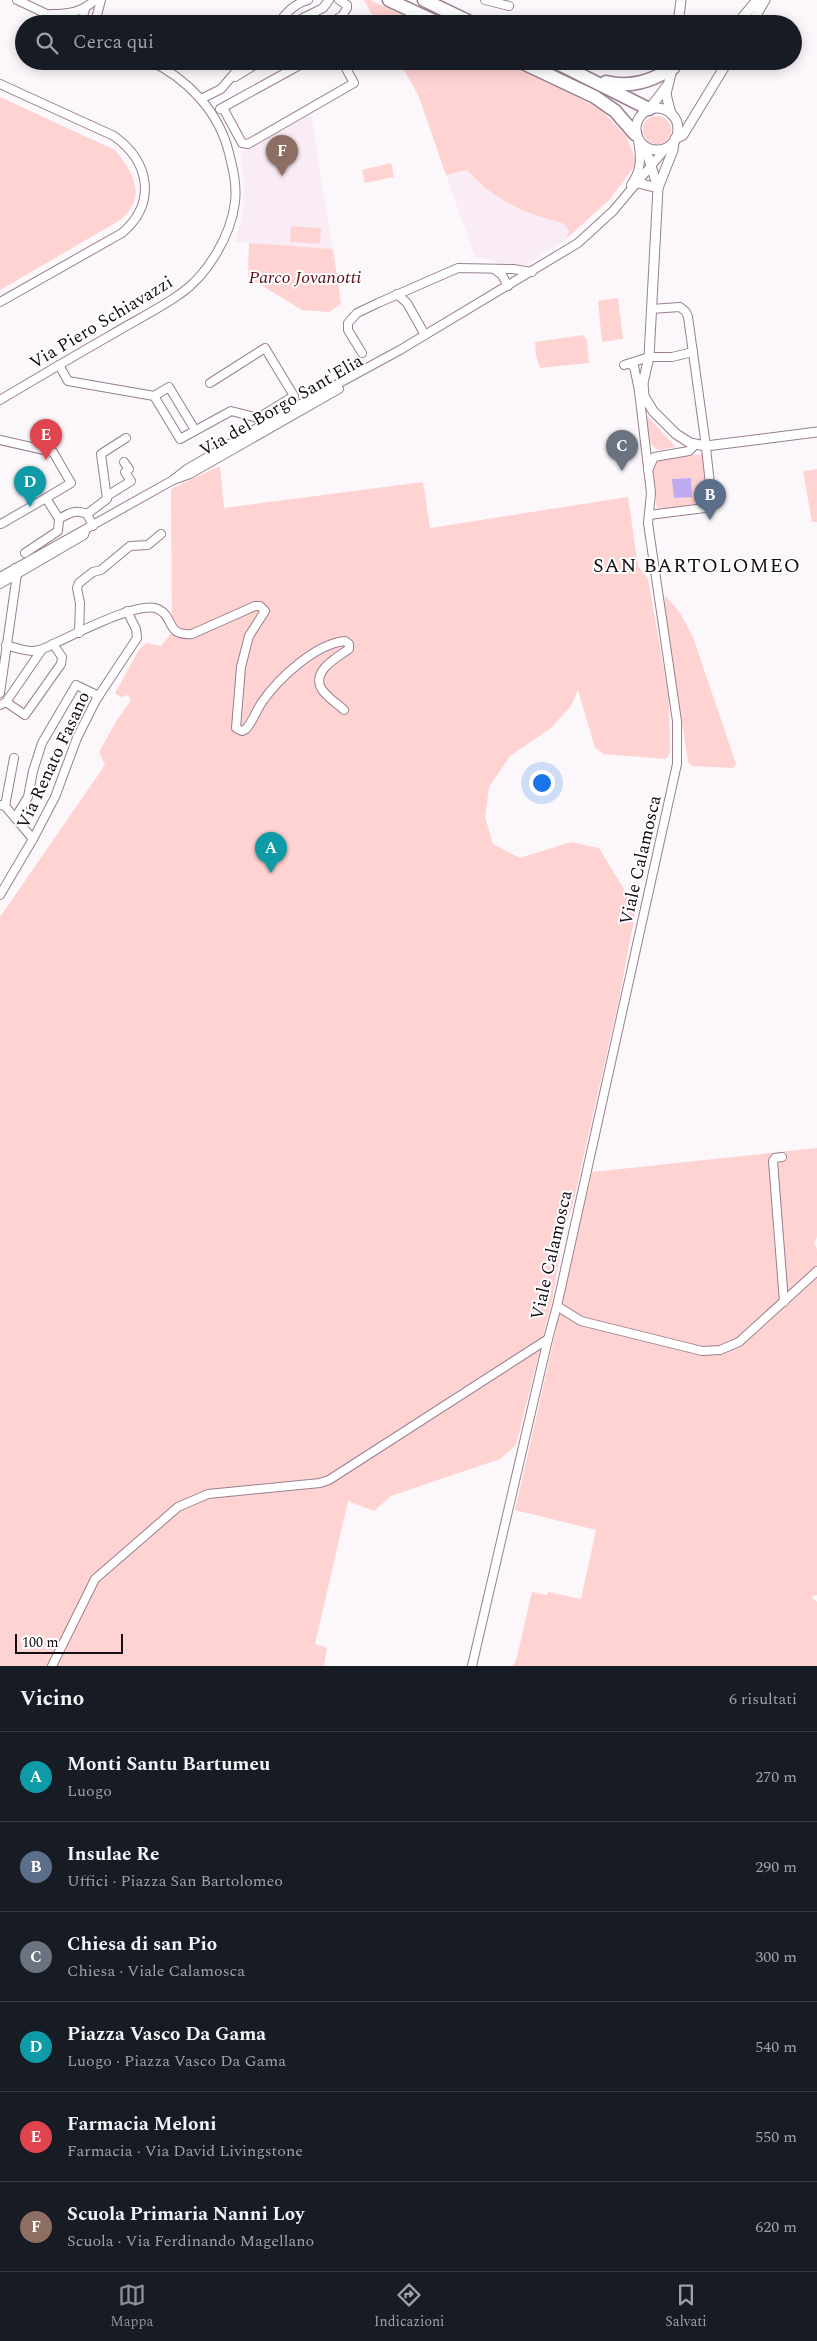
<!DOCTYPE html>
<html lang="it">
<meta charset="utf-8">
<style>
:root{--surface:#171b24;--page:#242831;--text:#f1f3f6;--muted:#9ea1a6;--line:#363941;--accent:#8c9099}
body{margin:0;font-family:Spectral,serif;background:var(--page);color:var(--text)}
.scale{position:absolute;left:15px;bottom:12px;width:108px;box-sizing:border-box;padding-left:5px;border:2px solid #160d14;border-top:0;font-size:14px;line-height:18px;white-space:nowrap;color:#160d14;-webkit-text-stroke:4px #fff;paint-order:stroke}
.you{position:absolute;left:541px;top:782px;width:18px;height:18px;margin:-12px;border:4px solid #fff;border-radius:50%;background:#1a73e8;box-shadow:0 0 0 8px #1a73e833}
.badge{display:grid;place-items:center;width:32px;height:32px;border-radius:50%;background:var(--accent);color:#fff;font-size:16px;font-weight:700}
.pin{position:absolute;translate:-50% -41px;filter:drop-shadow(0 1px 2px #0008)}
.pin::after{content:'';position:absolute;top:26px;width:18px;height:15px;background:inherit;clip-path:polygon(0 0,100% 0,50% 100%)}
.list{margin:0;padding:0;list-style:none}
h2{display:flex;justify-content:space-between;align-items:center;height:65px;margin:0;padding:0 20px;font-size:21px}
h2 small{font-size:16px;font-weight:400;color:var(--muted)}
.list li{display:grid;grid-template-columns:32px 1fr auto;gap:15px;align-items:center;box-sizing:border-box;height:90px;padding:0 20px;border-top:1px solid var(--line)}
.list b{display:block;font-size:19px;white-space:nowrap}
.list p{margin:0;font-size:16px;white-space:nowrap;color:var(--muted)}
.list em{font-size:16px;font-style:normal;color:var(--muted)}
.icon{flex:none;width:28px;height:28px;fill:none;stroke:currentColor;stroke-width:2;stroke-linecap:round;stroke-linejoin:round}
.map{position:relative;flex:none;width:817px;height:1666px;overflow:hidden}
.search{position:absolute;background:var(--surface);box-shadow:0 2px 12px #0003;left:15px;right:15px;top:15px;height:55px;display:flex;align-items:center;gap:12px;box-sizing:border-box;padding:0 18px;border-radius:28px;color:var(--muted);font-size:19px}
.sheet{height:605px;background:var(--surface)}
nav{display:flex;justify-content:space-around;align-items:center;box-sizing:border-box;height:70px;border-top:1px solid var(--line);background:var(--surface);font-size:14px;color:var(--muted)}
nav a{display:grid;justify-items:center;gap:2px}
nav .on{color:var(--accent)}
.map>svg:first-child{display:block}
.built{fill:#faecf5}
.green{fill:#ffd3d2}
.water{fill:#beabf2}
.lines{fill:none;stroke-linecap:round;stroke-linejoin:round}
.minor-casing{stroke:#997f90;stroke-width:10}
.tertiary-casing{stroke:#997f90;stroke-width:11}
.trunk-casing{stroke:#997f90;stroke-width:15}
.minor{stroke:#fff;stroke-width:8}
.tertiary{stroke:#fff;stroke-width:9}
.trunk{stroke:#fff;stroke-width:12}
.labels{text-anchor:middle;stroke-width:4;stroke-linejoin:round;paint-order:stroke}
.park-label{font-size:18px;font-style:italic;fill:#580e16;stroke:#fff}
.street-label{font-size:18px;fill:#160d14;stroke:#fff}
.quarter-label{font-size:20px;letter-spacing:1px;fill:#160d14;stroke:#fff}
</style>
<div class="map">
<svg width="817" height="1666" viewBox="0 0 817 1666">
<rect width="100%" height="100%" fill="#fcf7fa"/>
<!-- built -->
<g class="built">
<polygon points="311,114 333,249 235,242 243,210 244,184 240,154"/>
<polygon points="467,170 482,185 515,208 545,219 563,223 569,231 566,239 526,265 507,266 489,259 475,257 446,175"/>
</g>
<!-- green -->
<g class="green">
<polygon points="364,0 370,0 424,24 377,24"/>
<path d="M399 61H508L600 109 626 136 637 163 610 199 566 239 569 231 563 223C533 217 505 205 481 184 476 180 472 175 467 170L446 175 419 97Z"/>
<path d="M0 97 115 150C126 164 141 183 134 202 132 208 126 214 122 219L0 290Z"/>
<circle cx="657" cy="130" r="14"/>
<polygon points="391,163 394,177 365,183 362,170"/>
<polygon points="291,226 321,228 320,244 290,242"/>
<polygon points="249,243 333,249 341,304 329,312 302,310 248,277"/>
<polygon points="618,298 623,339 602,342 598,301"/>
<polygon points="583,335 587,340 589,363 540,368 536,355 535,342"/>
<path d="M646 417H648L676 447 658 450C646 444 647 429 646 417Z"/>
<path d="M703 454C704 469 713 495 701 505L657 509 652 469 659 458Z"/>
<polygon points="220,466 224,508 423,482 430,528 628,497 638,566 648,578 669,699 670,753 666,759 604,754 595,748 578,690 571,706 551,728 510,756 489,787 485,817 493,844 520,858 571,842 599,848 636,909 618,1004 572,1208 564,1229 553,1297 516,1445 500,1459 391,1496 374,1511 348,1501 315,1644 327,1648 324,1666 0,1666 0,917 105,765 99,752 117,720 131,700 128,695 121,697 115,693 139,650 146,643 161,646 176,627 172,622 171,489"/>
<polygon points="817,469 817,522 812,522 803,471"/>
<polygon points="665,595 680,613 693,637 736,764 733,768 692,766 688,762 665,610"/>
<polygon points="817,1148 817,1237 814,1243 817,1249 817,1595 811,1597 817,1602 817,1666 513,1666 517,1657 532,1592 547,1595 548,1592 581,1599 596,1530 515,1510 592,1172"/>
</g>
<!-- water -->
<polygon class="water" points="691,478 692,497 674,498 672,479"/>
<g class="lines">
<defs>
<g id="minor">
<polyline points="17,0 68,24"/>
<polyline points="485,0 509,6"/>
<path d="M51 14C69 14 82 12 95 0"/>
<polyline points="81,24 85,9"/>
<polyline points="99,24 97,15 101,0"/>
<path d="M278 24C286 13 294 4 308 0"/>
<polyline points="291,24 323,8 329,0"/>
<polyline points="328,24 342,16 347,8 347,5 339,0"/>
<polyline points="235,77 261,61"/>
<path d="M0 84 114 136C150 162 157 203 122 233L0 302"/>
<polyline points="201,99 221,89 245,61"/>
<polyline points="223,108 242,143 248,144 354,83 342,61"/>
<polyline points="220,109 307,61"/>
<path d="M631 185C642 169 641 158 638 140"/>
<polyline points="494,269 502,275 508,286"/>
<polyline points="397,294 407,303 425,335"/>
<polyline points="362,353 348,330 348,323 357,313 378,303 458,268 513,269 532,272"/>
<polyline points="629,364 634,366 639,391"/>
<polyline points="59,365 68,381 154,396 180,439 231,411 258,418 264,429"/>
<polyline points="624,365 649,357 672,357 693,352"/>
<polyline points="210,383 265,348 294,396 258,418"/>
<polyline points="154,396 169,387 195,430"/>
<path d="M0 400C37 378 74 356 111 335 134 321 159 309 180 294 208 275 231 235 235 202 237 185 233 169 229 153 219 112 188 79 150 61"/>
<path d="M0 440 53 452 71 483 46 498 59 519C69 513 75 509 87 514L93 526"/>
<polyline points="648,470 654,457 689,451 696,444"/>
<polyline points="173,480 187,469 262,425 400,350 578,243 613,211 666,148"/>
<polyline points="107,496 131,481 125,472 129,469 124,462"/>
<polyline points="87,514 107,499 101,454 126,438"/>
<polyline points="649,515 705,508 712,502 705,439 688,317 686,312 680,307 651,309"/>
<polyline points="1,524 46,498"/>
<polyline points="25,553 58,531 59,519"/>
<polyline points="0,577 173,480 190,474 339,389"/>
<polyline points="0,584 84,535 85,532"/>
<polyline points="79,633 80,603 77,588 79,583 93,572 101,570 130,546 148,545 161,534"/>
<path d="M6 645C27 651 34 655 53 644 74 635 139 600 158 609 175 617 165 636 192 634L255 606H260L265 611 249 636 241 667 236 728 242 731 246 729C253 721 256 711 262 702 279 678 315 644 345 641L349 644V649C338 657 312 670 321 688 325 696 338 704 344 710"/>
<polyline points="0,693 17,574 15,568"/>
<polyline points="6,702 25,715 61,664 62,657 53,644"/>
<polyline points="0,705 6,702 41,651"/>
<polyline points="0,805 5,806 33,839"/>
<polyline points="5,806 14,758"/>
<polyline points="15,818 28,797 33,771 42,743 76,685 99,696"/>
<polyline points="0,895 33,839 55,797 77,738 96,700 137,638 136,629 127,611"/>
<polyline points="782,1157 775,1158 773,1161 784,1302"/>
<polyline points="557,1306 581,1321 702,1351 720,1350 739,1342 817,1271"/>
<polyline points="52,1666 95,1579 178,1507 208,1494 320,1483 329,1480 548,1339"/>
<polyline points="472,1666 548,1339 557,1306 677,764 677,721 648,523 651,493 639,391 643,383"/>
</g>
<g id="tertiary">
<polyline points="678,24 681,0"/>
<polyline points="737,24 757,0"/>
<polyline points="751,24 765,0"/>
<circle cx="657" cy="129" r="21"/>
<polyline points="650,108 666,87"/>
<polyline points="671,114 666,94 674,61"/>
<polyline points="675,139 683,135 728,61"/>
<polyline points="645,147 658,188 649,357 643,383 644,396 653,411 676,434 690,443 706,446 817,432"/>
<polyline points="638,183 658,188"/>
<polyline points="658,188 673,150 674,142"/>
</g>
<g id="trunk">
<polyline points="389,0 440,24"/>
<polyline points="424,0 474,24"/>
<polyline points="519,61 595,97 615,111 635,134"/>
<polyline points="553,61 649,109"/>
<path d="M606 82C632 88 651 81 673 68"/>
</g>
</defs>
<!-- minor casing -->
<use href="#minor" class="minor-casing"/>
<!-- tertiary casing -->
<use href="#tertiary" class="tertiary-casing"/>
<!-- trunk casing -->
<use href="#trunk" class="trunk-casing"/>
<!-- minor -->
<use href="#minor" class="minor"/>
<!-- tertiary -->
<use href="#tertiary" class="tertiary"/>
<!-- trunk -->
<use href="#trunk" class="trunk"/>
</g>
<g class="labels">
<!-- park labels -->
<g class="park-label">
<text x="305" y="283">Parco Jovanotti</text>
</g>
<!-- street labels -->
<g class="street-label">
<text transform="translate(101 322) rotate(-31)" y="6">Via Piero Schiavazzi</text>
<text transform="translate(281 405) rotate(-30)" y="6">Via del Borgo Sant'Elia</text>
<text transform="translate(53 760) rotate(-65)" y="6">Via Renato Fasano</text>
<text transform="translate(640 860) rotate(-77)" y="6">Viale Calamosca</text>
<text transform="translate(551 1255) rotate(-77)" y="6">Viale Calamosca</text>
</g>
<!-- quarter labels -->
<g class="quarter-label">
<text x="697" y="572">SAN BARTOLOMEO</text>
</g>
</g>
</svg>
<div class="scale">100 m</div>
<div class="you"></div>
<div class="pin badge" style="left:271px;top:873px;background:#0f9aa8">A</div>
<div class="pin badge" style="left:710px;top:520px;background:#5c6f8a">B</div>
<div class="pin badge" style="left:622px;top:471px;background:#6b7280">C</div>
<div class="pin badge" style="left:30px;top:507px;background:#0f9aa8">D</div>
<div class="pin badge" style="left:46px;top:460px;background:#e0444e">E</div>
<div class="pin badge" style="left:282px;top:176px;background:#8d6e63">F</div>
<div class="search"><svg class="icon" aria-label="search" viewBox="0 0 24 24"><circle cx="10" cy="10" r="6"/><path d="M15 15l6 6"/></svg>Cerca qui</div>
</div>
<section class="sheet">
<h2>Vicino<small>6 risultati</small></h2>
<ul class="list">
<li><span class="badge" style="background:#0f9aa8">A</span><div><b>Monti Santu Bartumeu</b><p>Luogo</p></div><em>270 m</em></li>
<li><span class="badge" style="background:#5c6f8a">B</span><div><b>Insulae Re</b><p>Uffici · Piazza San Bartolomeo</p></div><em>290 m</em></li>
<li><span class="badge" style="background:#6b7280">C</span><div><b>Chiesa di san Pio</b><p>Chiesa · Viale Calamosca</p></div><em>300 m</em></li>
<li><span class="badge" style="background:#0f9aa8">D</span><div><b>Piazza Vasco Da Gama</b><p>Luogo · Piazza Vasco Da Gama</p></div><em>540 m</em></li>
<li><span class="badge" style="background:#e0444e">E</span><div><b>Farmacia Meloni</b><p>Farmacia · Via David Livingstone</p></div><em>550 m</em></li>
<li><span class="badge" style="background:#8d6e63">F</span><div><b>Scuola Primaria Nanni Loy</b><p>Scuola · Via Ferdinando Magellano</p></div><em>620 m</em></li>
</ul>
</section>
<nav>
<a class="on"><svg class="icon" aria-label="map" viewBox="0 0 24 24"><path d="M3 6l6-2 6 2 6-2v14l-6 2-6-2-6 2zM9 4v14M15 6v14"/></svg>Mappa</a>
<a><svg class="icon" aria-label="directions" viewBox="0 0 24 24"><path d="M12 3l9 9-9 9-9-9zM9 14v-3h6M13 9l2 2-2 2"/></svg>Indicazioni</a>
<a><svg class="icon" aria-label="saved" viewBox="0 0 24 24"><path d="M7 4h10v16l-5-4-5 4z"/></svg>Salvati</a>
</nav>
